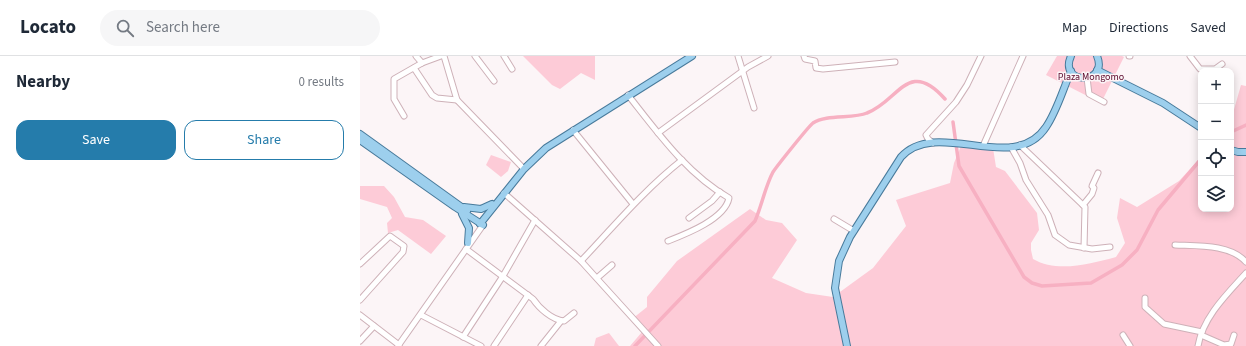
<!DOCTYPE html>
<meta charset="utf-8">
<style>
:root{--surface:#fff;--page:#f6f6f7;--text:#1f2937;--muted:#747a83;--line:#e0e1e3;--accent:#257cab}
body{margin:0;font-family:"Source Sans 3",sans-serif;background:var(--page);color:var(--text)}
.controls{position:absolute;right:12px;top:12px;display:grid;overflow:hidden;border-radius:8px;box-shadow:0 2px 10px #0003}
.controls button{width:36px;height:36px;display:grid;place-items:center;padding:0;border:0;border-bottom:1px solid var(--line);background:var(--surface);color:var(--text);font:20px sans-serif}
.list{margin:0;padding:0;list-style:none}
h2{display:flex;justify-content:space-between;align-items:center;height:52px;margin:0;padding:0 16px;font-size:17px}
h2 small{font-size:13px;font-weight:400;color:var(--muted)}
.actions{display:flex;gap:8px;padding:12px 16px}
.actions a{flex:1;padding:9px 0;border:1px solid var(--accent);border-radius:12px;text-align:center;font-size:14px;color:var(--accent)}
.actions .main{background:var(--accent);color:#fff}
.icon{flex:none;width:22px;height:22px;fill:none;stroke:currentColor;stroke-width:2;stroke-linecap:round;stroke-linejoin:round}
.map{position:relative;flex:none;width:886px;height:290px;overflow:hidden}
header{display:flex;align-items:center;gap:24px;box-sizing:border-box;height:56px;padding:0 20px;background:var(--surface);border-bottom:1px solid var(--line)}
header strong{font-size:19px}
nav{display:flex;gap:22px;margin-inline-start:auto;font-size:14px}
.search{width:280px;height:36px;background:var(--page);display:flex;align-items:center;gap:10px;box-sizing:border-box;padding:0 14px;border-radius:22px;color:var(--muted);font-size:15px}
main{display:flex}
aside{flex:1;background:var(--surface)}
.map>svg:first-child{display:block}
.green{fill:#fdcbd7}
.lines{fill:none;stroke-linecap:round;stroke-linejoin:round}
.canal{stroke:#f7b0c2;stroke-width:3.5}
.minor-casing{stroke:#ceb1b8;stroke-width:7}
.major-casing{stroke:#487a9b;stroke-width:8}
.minor{stroke:#fff;stroke-width:5}
.major{stroke:#9dcfed;stroke-width:6}
.labels{text-anchor:middle;stroke-width:3;stroke-linejoin:round;paint-order:stroke}
.park-label{font-size:10px;fill:#5a072b;stroke:#fcf5f7}
</style>
<header>
<strong>Locato</strong>
<div class="search"><svg class="icon" aria-label="search" viewBox="0 0 24 24"><circle cx="10" cy="10" r="6"/><path d="M15 15l6 6"/></svg>Search here</div>
<nav><a>Map</a><a>Directions</a><a>Saved</a></nav>
</header>
<main>
<aside>
<h2>Nearby<small>0 results</small></h2>
<ul class="list">
</ul>
<div class="actions"><a class="main">Save</a><a>Share</a></div>
</aside>
<div class="map">
<svg width="886" height="290" viewBox="0 0 886 290">
<rect width="100%" height="100%" fill="#fcf5f7"/>
<!-- green -->
<g class="green">
<polygon points="163,0 235,0 235,24 221,17 200,33 192,29"/>
<polygon points="697,0 762,0 764,1 741,47 686,19"/>
<path d="M881 29 886 30V290H270L282 276 272 263 287 251V241L317 205 390 153 406 164 422 167 437 184 412 222 446 237 473 241 513 212 546 170 536 144 590 127 594 107 601 90 633 92 636 111 645 115 677 157 679 174 671 187V194L673 203C697 217 730 208 756 201L765 187 757 162 760 142 777 151 819 125 841 101V153H871V64Z"/>
<polygon points="131,99 151,106 148,115 141,121 126,109"/>
<polygon points="0,130 24,130 34,141 45,161 63,164 86,180 71,198 38,174 28,177 27,167 32,162 27,151 0,143"/>
<polygon points="249,277 259,290 234,290 236,282"/>
</g>
<g class="lines">
<!-- canal -->
<g class="canal">
<polyline points="593,66 599,110 664,221 672,227 682,230 731,227 762,209 777,194 798,154 841,103"/>
<polyline points="871,76 886,69"/>
<path d="M275 290 395 165C402 149 405 131 413 116 417 110 448 71 453 67 466 58 493 63 507 57 538 46 548 1 585 43"/>
</g>
<defs>
<g id="minor">
<polyline points="56,0 62,7"/>
<polyline points="84,0 97,44 164,113"/>
<polyline points="115,0 134,25"/>
<polyline points="144,0 152,13"/>
<polyline points="378,0 394,52"/>
<polyline points="444,0 445,3 455,5 456,12 463,13 535,6"/>
<polyline points="769,0 770,0"/>
<polyline points="830,0 840,13 855,13 862,8"/>
<polyline points="54,12 72,39 77,42 97,44"/>
<polyline points="727,22 729,38 744,46"/>
<path d="M268 39C298 77 327 118 369 142 365 163 326 178 308 185"/>
<polyline points="44,60 34,43 34,23 62,7 81,0"/>
<polyline points="213,74 273,148"/>
<polyline points="298,77 388,11 408,0"/>
<polyline points="573,87 568,83 566,79 596,46 607,29 621,0"/>
<polyline points="660,89 725,151 724,192"/>
<polyline points="623,90 663,0"/>
<polyline points="651,91 660,107 666,124 688,159 695,179 709,189 732,193 750,191"/>
<polyline points="144,137 221,205 298,290"/>
<polyline points="723,149 732,138 734,132 732,130 738,117"/>
<polyline points="329,162 352,145 360,136"/>
<polyline points="474,163 494,175"/>
<path d="M815 189C837 190 870 188 886 206"/>
<path d="M106 193 173 243C179 252 192 264 204 265L214 257"/>
<path d="M221 205C254 170 284 134 322 104"/>
<polyline points="0,208 30,180 44,190 43,196 0,244"/>
<polyline points="237,222 252,209"/>
<polyline points="785,242 785,251 804,268 842,276"/>
<polyline points="0,259 39,289"/>
<polyline points="61,259 121,290"/>
<polyline points="763,279 770,290"/>
<polyline points="841,279 864,289 871,288 874,279"/>
<polyline points="103,281 143,220 175,164"/>
<polyline points="0,285 14,270"/>
<polyline points="38,290 123,169"/>
<polyline points="134,290 168,239"/>
<polyline points="181,290 201,265"/>
<path d="M838 290C843 261 867 238 886 217"/>
</g>
<g id="major">
<path d="M711 0C698 29 749 29 737 0"/>
<polyline points="737,14 803,47 841,72"/>
<polyline points="0,78 107,155"/>
<polyline points="0,84 95,151 123,169"/>
<polyline points="871,94 878,96 886,96"/>
<polyline points="104,151 121,153 132,148"/>
<polyline points="102,158 109,172 108,187"/>
<polyline points="120,168 164,113 186,92 332,0"/>
<path d="M487 290 475 232 479 205 490 181 541 101C577 61 654 120 686 71 697 55 703 33 711 15"/>
</g>
</defs>
<!-- minor casing -->
<use href="#minor" class="minor-casing"/>
<!-- major casing -->
<use href="#major" class="major-casing"/>
<!-- minor -->
<use href="#minor" class="minor"/>
<!-- major -->
<use href="#major" class="major"/>
</g>
<g class="labels">
<!-- park labels -->
<g class="park-label">
<text x="731" y="24">Plaza Mongomo</text>
</g>
</g>
</svg>
<div class="controls">
<button>+</button>
<button>−</button>
<button><svg class="icon" aria-label="locate" viewBox="0 0 24 24"><circle cx="12" cy="12" r="6"/><path d="M12 2v4M12 18v4M2 12h4M18 12h4"/></svg></button>
<button><svg class="icon" aria-label="layers" viewBox="0 0 24 24"><path d="M12 4l9 5-9 5-9-5zM3 14l9 5 9-5"/></svg></button>
</div>
</div>
</main>
